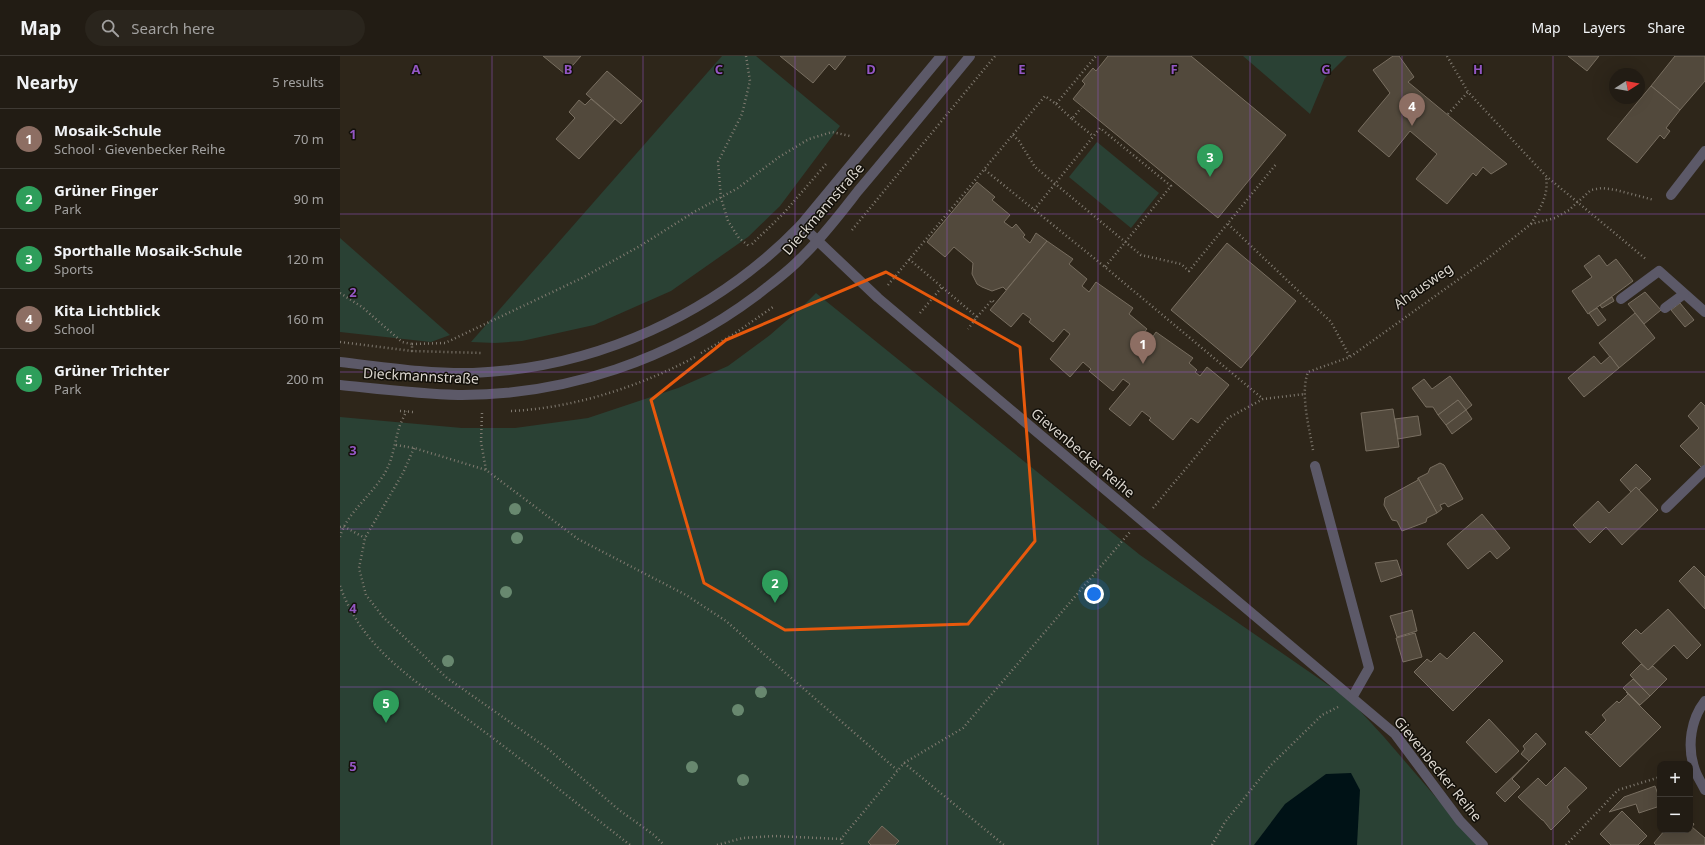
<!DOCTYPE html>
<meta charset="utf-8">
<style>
:root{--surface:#221c14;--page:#2a251d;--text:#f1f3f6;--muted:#a2a1a0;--line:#3f3a34;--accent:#1a73e8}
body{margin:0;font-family:"Noto Sans",sans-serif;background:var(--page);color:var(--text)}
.controls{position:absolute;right:12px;bottom:12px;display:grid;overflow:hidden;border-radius:8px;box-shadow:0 4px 16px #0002}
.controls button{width:36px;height:36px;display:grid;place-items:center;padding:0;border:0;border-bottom:1px solid var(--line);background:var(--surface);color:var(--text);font:20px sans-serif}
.compass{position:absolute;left:1269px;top:12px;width:36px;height:36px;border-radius:50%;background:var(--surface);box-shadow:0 4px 16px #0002;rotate:79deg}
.you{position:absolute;left:754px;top:538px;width:14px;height:14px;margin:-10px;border:3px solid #fff;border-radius:50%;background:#1a73e8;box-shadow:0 0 0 6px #1a73e833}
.badge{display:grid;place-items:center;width:26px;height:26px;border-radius:50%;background:var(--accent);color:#fff;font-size:13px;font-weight:700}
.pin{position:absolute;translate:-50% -33px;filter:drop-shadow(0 1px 2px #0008)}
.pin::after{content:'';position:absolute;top:21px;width:14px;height:12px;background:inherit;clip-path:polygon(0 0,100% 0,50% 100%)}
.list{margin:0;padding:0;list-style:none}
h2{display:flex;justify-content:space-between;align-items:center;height:52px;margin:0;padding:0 16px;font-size:17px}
h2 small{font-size:13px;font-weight:400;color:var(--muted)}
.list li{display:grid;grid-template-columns:26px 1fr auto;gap:12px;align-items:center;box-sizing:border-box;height:60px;padding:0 16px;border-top:1px solid var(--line)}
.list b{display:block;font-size:15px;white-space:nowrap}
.list p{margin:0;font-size:13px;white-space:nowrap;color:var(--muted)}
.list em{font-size:13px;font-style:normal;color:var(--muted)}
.icon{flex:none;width:22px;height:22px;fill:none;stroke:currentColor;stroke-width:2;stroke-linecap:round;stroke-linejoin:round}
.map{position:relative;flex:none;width:1365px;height:789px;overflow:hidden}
header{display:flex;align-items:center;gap:24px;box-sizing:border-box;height:56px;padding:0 20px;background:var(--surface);border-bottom:1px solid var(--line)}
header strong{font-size:19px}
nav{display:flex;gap:22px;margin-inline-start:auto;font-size:14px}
.search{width:280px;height:36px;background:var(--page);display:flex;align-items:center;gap:10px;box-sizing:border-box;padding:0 14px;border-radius:22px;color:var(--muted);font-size:15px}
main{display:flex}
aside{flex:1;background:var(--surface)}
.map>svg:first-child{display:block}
.green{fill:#2a4134}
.water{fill:#001216}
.building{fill:#52493c;stroke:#786e60}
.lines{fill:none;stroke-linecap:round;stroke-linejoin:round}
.path{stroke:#817b71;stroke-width:2.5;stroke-dasharray:1 3;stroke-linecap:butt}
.minor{stroke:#5c5968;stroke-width:10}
.tree{fill:#68886f}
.marked{fill:none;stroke:#e8590c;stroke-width:3;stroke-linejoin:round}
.grid{fill:none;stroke:#9356c3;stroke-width:1;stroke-opacity:0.55}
.labels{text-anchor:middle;stroke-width:3;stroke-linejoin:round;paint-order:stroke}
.street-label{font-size:14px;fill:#dbd6ce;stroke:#13100a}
.grid-label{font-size:13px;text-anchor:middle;font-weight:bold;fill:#9356c3;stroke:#13100a;stroke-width:3;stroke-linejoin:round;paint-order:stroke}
</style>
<header>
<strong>Map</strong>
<div class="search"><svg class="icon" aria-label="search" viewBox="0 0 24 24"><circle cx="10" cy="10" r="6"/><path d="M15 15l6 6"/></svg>Search here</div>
<nav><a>Map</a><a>Layers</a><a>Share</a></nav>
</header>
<main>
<aside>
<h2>Nearby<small>5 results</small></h2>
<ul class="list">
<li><span class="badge" style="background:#8d6e63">1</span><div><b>Mosaik-Schule</b><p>School · Gievenbecker Reihe</p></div><em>70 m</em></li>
<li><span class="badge" style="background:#2e9e5b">2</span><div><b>Grüner Finger</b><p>Park</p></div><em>90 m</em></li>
<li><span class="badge" style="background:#2e9e5b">3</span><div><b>Sporthalle Mosaik-Schule</b><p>Sports</p></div><em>120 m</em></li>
<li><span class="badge" style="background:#8d6e63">4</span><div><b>Kita Lichtblick</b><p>School</p></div><em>160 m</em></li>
<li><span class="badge" style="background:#2e9e5b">5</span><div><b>Grüner Trichter</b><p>Park</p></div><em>200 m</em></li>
</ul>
</aside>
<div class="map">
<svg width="1365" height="789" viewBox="0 0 1365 789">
<rect width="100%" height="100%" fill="#2e261a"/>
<!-- green -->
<g class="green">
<polygon points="382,0 416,0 500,70 440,150 408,181 331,235 254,269 182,285 155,287 131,286"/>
<polygon points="903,0 1007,0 985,22 970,58"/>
<polygon points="757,86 819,137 791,172 729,121"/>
<polygon points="0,182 110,279 91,286 0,276"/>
<polygon points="476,237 800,499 1010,644 1044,681 1137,789 0,789 0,361 122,372 175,372 248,362 338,332 388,310 430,279 461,252"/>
</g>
<!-- water -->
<polygon class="water" points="1011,717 1020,734 1017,789 914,789 945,748 986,718"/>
<!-- building -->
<g class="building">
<polygon points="203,0 241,0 225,18"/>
<polygon points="440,0 506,0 495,14 489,8 473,27"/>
<polygon points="768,0 851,0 946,79 878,162 733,43 745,28 742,25 753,12 756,15"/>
<polygon points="1053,0 1059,0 1074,21 1068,26 1167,108 1151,118 1143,111 1136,120 1133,117 1107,148 1076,123 1097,98 1070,75 1049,101 1018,75 1050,37 1033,14"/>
<polygon points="1228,0 1259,0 1247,15"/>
<polygon points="1335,0 1365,0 1365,25 1340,54 1311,30"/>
<polygon points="267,15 302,45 281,68 246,38"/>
<polygon points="1311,30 1340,54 1326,72 1330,75 1324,83 1320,79 1297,107 1267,83"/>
<polygon points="251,43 275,63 239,103 216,83 235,62 229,56 239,44 245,49"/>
<polygon points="637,126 655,141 652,144 670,159 664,166 672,172 676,168 685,179 683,181 690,187 696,177 707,185 666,234 663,231 652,235 642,231 637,228 632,218 633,207 614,191 605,201 587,186"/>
<polygon points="707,185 733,203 729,208 747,223 742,230 749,236 756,226 793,252 789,258 807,273 801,280 809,286 816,276 853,302 849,307 857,314 855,316 860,320 867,311 889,329 858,367 851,362 833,384 809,364 811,362 802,355 790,370 769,353 790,328 783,323 773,335 749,315 751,313 743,306 730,321 710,303 730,278 724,273 713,286 689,266 691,263 683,257 671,271 650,254"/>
<polygon points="887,187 956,245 901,312 831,254"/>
<polygon points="1259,199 1267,210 1276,203 1293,225 1248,258 1232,235 1252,221 1244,210"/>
<polygon points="1305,236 1321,254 1304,268 1288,248"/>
<polygon points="1272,241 1274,245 1262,252 1260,249"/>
<polygon points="1340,247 1354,264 1345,271 1331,254"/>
<polygon points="1257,252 1266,264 1258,270 1249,257"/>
<polygon points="1295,257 1315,282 1279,312 1259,287"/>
<polygon points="1254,300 1261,308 1270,300 1279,312 1244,341 1228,322"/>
<polygon points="1110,320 1132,349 1126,354 1118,344 1098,359 1093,351 1086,351 1072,332 1084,323 1092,333"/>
<polygon points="1118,344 1126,354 1106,369 1098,359"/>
<polygon points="1361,346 1365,350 1365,409 1362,412 1340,390 1359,372 1348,360"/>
<polygon points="1053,353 1059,391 1026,395 1021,357"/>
<polygon points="1126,354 1132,363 1112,378 1106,369"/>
<polygon points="1078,360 1081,379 1058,383 1055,363"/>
<polygon points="1100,407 1104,409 1123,443 1108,451 1105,447 1100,449 1102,453 1097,457 1078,422 1088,417 1090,412"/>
<polygon points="1296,408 1311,423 1299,434 1296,431 1291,436 1280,424"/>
<polygon points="1078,422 1097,457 1087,462 1086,466 1062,475 1057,465 1052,464 1044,449 1045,442 1078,424"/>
<polygon points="1296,431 1318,454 1282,489 1266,471 1250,487 1233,469 1258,445 1269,457"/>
<polygon points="1142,458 1170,492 1157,503 1150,495 1128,513 1107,488"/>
<polygon points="1057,504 1062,519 1041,526 1035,507"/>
<polygon points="1354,510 1365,521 1365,553 1339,525"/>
<polygon points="1328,553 1361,589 1347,603 1334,589 1308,614 1282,587 1296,573 1301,578"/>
<polygon points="1072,554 1077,575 1057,581 1050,560"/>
<polygon points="1134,576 1163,605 1113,655 1074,616 1087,603 1091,606 1100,597 1107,603"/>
<polygon points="1075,577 1082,601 1063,606 1056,582"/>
<polygon points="1301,608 1308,614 1313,610 1327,623 1310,640 1290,619"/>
<polygon points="1293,623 1310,640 1300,649 1283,632"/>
<polygon points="1286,636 1321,671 1280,711 1245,676 1246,675 1251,679 1266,664 1262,659 1277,645 1279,647 1288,638"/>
<polygon points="1149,663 1179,695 1156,717 1126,686"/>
<polygon points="1196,677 1206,688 1189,705 1181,698 1185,693 1183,690"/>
<polygon points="1189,705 1172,723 1180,731 1165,746 1156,737"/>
<polygon points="1225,711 1247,732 1227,751 1230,755 1211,774 1203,764 1202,764 1178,741 1198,722 1206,730"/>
<polygon points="1315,730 1320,744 1320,750 1299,757 1296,748 1269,756 1284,741"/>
<polygon points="1282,755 1307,780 1298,789 1271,789 1260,778"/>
<polygon points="1350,765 1354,768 1352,771 1365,782 1365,789 1316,789 1314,787 1325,774 1350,774"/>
<polygon points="542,770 559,785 555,789 531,789 528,786"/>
</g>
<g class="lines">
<!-- path -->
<g class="path">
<polyline points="406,0 410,25 402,58 378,106 381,142 388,165 399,182 410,191"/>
<polyline points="1107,0 1128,36 1206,120 1307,204"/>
<polyline points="716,48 732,63 741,52"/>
<polyline points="1108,58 1128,36"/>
<polyline points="732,63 753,80"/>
<polyline points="673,79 679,85 695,111 801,199 841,208 849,215 937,107"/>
<polyline points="645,114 765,211 923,343"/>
<polyline points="694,154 760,72 831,130 765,211"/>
<polyline points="888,168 991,266 1010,301"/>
<path d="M1191 168C1200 153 1209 139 1206 121"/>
<polyline points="512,174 655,0"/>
<polyline points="412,188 443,158 486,108"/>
<polyline points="569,203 637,261 628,273"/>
<polyline points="548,229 705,40 716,48 756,0"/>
<polyline points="0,237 22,251 62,286 72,288 72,296"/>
<polyline points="580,257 602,231"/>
<polyline points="637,261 652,244 655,247"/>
<polyline points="0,286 72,295 142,297"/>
<polyline points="72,288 105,287 242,222 300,190 354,156 398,132 439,101 469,83 492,76 510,80"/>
<polyline points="361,297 394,278 433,251"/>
<polyline points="60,355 73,356"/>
<path d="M171 355C235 352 301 330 357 300"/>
<polyline points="142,357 141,386 146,414 238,483 346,539 386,565 557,714"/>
<polyline points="56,389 74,392 146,414"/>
<polyline points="74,392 63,417 25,482 19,512 26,539 43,561 107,622 207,692 279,754 314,779 324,789"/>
<path d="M973 394C969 371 960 337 968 316L1010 301 1147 203 1191 168 1215 162 1229 154 1251 134 1262 132 1276 134 1314 144"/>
<polyline points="813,452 888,362 923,343 965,338"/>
<polyline points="0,471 3,470 25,482"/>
<path d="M0 481C6 457 35 437 47 413 54 399 55 383 60 369 62 364 65 359 66 355"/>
<path d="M0 530C25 600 87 632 142 674 192 711 241 751 290 789"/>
<polyline points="564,707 664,789"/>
<polyline points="501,783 503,789"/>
<polyline points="377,789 403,782 434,780 501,783 564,707 623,672 790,476"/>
<polyline points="872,789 885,766 931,709 982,659 998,651"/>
<polyline points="1226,789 1278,734 1320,721"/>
</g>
<!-- minor -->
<g class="minor">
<polyline points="1331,139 1365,95"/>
<polyline points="461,169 538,242 1055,678 1120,765 1143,789"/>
<polyline points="1281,243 1319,215 1365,256"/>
<polyline points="1325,252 1344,238"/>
<path d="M0 306C44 311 88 318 133 317 257 312 375 258 461 169L601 0"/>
<path d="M0 329C39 333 79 338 118 339 225 340 332 303 417 239 432 227 448 216 461 202 482 182 500 158 518 135 556 90 593 45 630 0"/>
<polyline points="975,410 1029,612 1013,640"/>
<polyline points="1326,452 1365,414"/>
<path d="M1365 645C1351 663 1347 689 1354 711 1356 719 1361 726 1365 734"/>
</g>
</g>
<!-- trees -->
<g class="tree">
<circle cx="175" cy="453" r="6"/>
<circle cx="177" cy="482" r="6"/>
<circle cx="166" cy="536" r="6"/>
<circle cx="108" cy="605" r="6"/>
<circle cx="421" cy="636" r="6"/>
<circle cx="398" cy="654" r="6"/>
<circle cx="352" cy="711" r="6"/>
<circle cx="403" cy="724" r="6"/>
</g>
<!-- marked area -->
<path class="marked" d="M546 216 680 291 695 485 628 568 445 574 364 527 311 344 386 284Z"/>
<!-- grid -->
<path class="grid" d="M152 0V789M303 0V789M455 0V789M607 0V789M758 0V789M910 0V789M1062 0V789M1213 0V789M0 158H1365M0 316H1365M0 473H1365M0 631H1365"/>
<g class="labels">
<!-- street labels -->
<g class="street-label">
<text transform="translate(483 153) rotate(-49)" y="5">Dieckmannstraße</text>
<text transform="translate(1083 230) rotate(-35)" y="5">Ahausweg</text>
<text transform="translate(81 320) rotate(3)" y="5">Dieckmannstraße</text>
<text transform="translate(743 397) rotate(40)" y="5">Gievenbecker Reihe</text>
<text transform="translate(1098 713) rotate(51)" y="5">Gievenbecker Reihe</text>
</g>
</g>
<g class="grid-label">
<text x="76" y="18">A</text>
<text x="228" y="18">B</text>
<text x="379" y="18">C</text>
<text x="531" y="18">D</text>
<text x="682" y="18">E</text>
<text x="834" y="18">F</text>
<text x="986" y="18">G</text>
<text x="1138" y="18">H</text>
<text x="13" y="83">1</text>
<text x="13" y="241">2</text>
<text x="13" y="399">3</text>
<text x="13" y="557">4</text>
<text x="13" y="715">5</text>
</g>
</svg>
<div class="controls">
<button>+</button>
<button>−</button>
</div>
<svg class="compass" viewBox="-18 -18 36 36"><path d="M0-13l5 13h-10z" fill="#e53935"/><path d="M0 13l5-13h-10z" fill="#a2a1a0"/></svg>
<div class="you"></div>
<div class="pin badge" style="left:803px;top:308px;background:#8d6e63">1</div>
<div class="pin badge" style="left:435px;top:547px;background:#2e9e5b">2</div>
<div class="pin badge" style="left:870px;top:121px;background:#2e9e5b">3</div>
<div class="pin badge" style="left:1072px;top:70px;background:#8d6e63">4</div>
<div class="pin badge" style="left:46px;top:667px;background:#2e9e5b">5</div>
</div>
</main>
